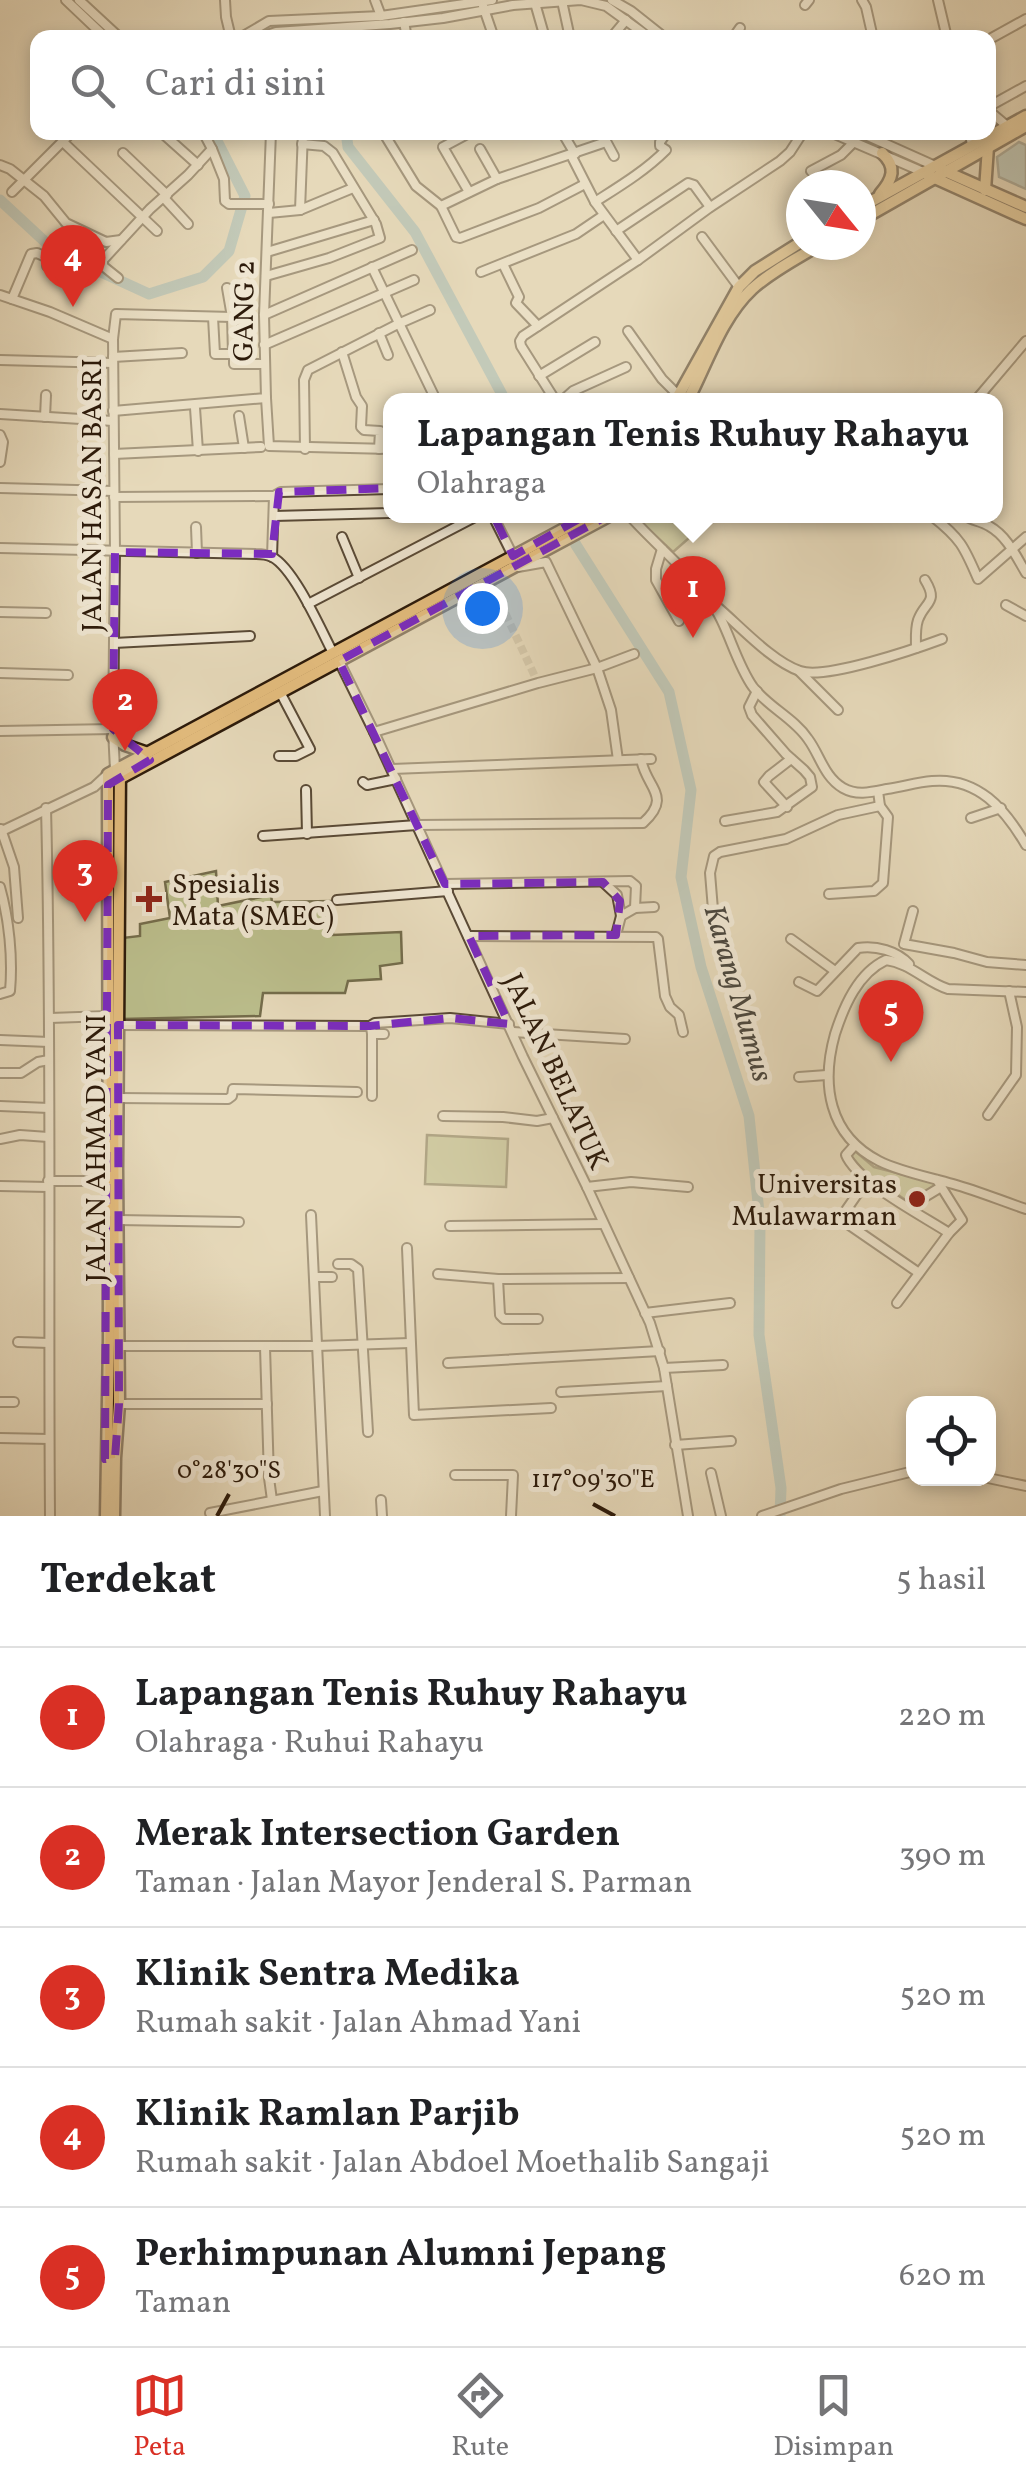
<!DOCTYPE html>
<html lang="id">
<meta charset="utf-8">
<style>
:root{--surface:#fff;--page:#f2f2f2;--text:#202124;--muted:#757577;--line:#e0e0e0;--accent:#d93025}
body{margin:0;font-family:Vollkorn,serif;background:var(--page);color:var(--text)}
.controls{position:absolute;right:30px;bottom:30px;display:grid;overflow:hidden;border-radius:20px;box-shadow:0 5px 15px #0003}
.controls button{width:90px;height:90px;display:grid;place-items:center;padding:0;border:0;border-bottom:2px solid var(--line);background:var(--surface);color:var(--text);font:50px sans-serif}
.compass{position:absolute;left:786px;top:170px;width:90px;height:90px;border-radius:50%;background:var(--surface);box-shadow:0 5px 15px #0003;rotate:120deg}
.you{position:absolute;left:482px;top:608px;width:35px;height:35px;margin:-25px;border:8px solid #fff;border-radius:50%;background:#1a73e8;box-shadow:0 0 0 15px #1a73e833}
.badge{display:grid;place-items:center;width:65px;height:65px;border-radius:50%;background:var(--accent);color:#fff;font-size:32px;font-weight:700}
.pin{position:absolute;translate:-50% -82px;filter:drop-shadow(0 2px 5px #0008)}
.pin::after{content:'';position:absolute;top:52px;width:35px;height:30px;background:inherit;clip-path:polygon(0 0,100% 0,50% 100%)}
.popup{position:absolute;left:383px;top:393px;width:620px;height:130px;box-sizing:border-box;display:grid;place-content:center;border-radius:20px;background:var(--surface);filter:drop-shadow(0 2px 8px #0005);font-size:32px;white-space:nowrap;color:var(--muted)}
.popup b{font-size:38px;color:var(--text)}
.popup::after{content:'';position:absolute;left:50%;top:100%;margin-left:-20px;border:20px solid transparent;border-top-color:var(--surface)}
.list{margin:0;padding:0;list-style:none}
h2{display:flex;justify-content:space-between;align-items:center;height:130px;margin:0;padding:0 40px;font-size:42px}
h2 small{font-size:32px;font-weight:400;color:var(--muted)}
.list li{display:grid;grid-template-columns:65px 1fr auto;gap:30px;align-items:center;box-sizing:border-box;height:140px;padding:0 40px;border-top:2px solid var(--line)}
.list b{display:block;font-size:38px;white-space:nowrap}
.list p{margin:0;font-size:32px;white-space:nowrap;color:var(--muted)}
.list em{font-size:32px;font-style:normal;color:var(--muted)}
.icon{flex:none;width:55px;height:55px;fill:none;stroke:currentColor;stroke-width:2;stroke-linecap:round;stroke-linejoin:round}
.map{position:relative;flex:none;width:1026px;height:1516px;overflow:hidden}
.search{position:absolute;background:var(--surface);box-shadow:0 5px 15px #0003;left:30px;right:30px;top:30px;height:110px;display:flex;align-items:center;gap:25px;box-sizing:border-box;padding:0 35px;border-radius:20px;color:var(--muted);font-size:38px}
.sheet{height:830px;background:var(--surface)}
nav{display:flex;justify-content:space-around;align-items:center;box-sizing:border-box;height:140px;border-top:2px solid var(--line);background:var(--surface);font-size:28px;color:var(--muted)}
nav a{display:grid;justify-items:center;gap:5px}
nav .on{color:var(--accent)}
.map>svg:first-child{display:block}
.green{fill:#bbbe8c;stroke:#746c4b;stroke-width:2.5}
.water{fill:#9ab8b9;stroke:#6e7973;stroke-width:2.5}
.lines{fill:none;stroke-linecap:round;stroke-linejoin:round}
.river{stroke:#9ab8b9;stroke-width:11}
.minor-tunnel{stroke:#c1b397;stroke-width:8;stroke-dasharray:8 4;stroke-linecap:butt}
.minor-casing{stroke:#5a4a36;stroke-width:12}
.major-casing{stroke:#2c1a0a;stroke-width:15}
.minor{stroke:#efe6d2;stroke-width:8}
.major{stroke:#e3bc7d;stroke-width:10}
.marked{fill:none;stroke:#7b2cbf;stroke-width:8;stroke-dasharray:20 12;stroke-linejoin:round}
.ticks{fill:none;stroke:#2c1a0a;stroke-width:4}
.poi-dot{fill:#8f2418;stroke:#efe6d2;stroke-width:4}
.labels{text-anchor:middle;stroke-width:10;stroke-linejoin:round;paint-order:stroke}
.street-label{font-size:28px;fill:#2c1a0a;stroke:#efe6d2}
.poi-label{font-size:28px;fill:#2c1a0a;stroke:#efe6d2;text-anchor:start}
.water-label{font-size:30px;font-style:italic;fill:#4d493f;stroke:#efe6d2}
.ticks-label{font-size:25px;text-anchor:middle;fill:#2c1a0a;stroke:#efe6d2;stroke-width:10;stroke-linejoin:round;paint-order:stroke}
</style>
<div class="map">
<svg width="1026" height="1516" viewBox="0 0 1026 1516">
<rect width="100%" height="100%" fill="#e6d9ba"/>
<filter id="stains"><feTurbulence type="fractalNoise" baseFrequency=".002" numOctaves="4"/><feColorMatrix values="0 0 0 0 .2 0 0 0 0 .09 0 0 0 0 .02 0 0 0 .5 -.17"/></filter>
<radialGradient id="worn" r=".72"><stop offset=".6" stop-color="#630" stop-opacity="0"/><stop offset="1" stop-color="#630" stop-opacity=".3"/></radialGradient>
<!-- green -->
<g class="green">
<polygon points="634,516 710,516 704,525 673,552"/>
<polygon points="216,871 218,906 271,895 272,902 331,901 333,935 401,932 402,963 380,966 381,979 348,981 345,993 263,993 260,1016 122,1019 122,938 140,936 140,924 170,918 165,882"/>
<polygon points="427,1135 508,1139 506,1187 425,1184"/>
<polygon points="855,1151 874,1167 936,1183 936,1186 907,1201 865,1172 851,1156"/>
</g>
<!-- water -->
<polygon class="water" points="1019,142 1026,145 1026,189 999,177 997,157"/>
<g class="lines">
<!-- river -->
<g class="river">
<polyline points="346,132 348,147 415,232 505,400"/>
<polyline points="0,200 55,251 149,294 203,277 229,251 245,196 216,139 218,132"/>
<polyline points="562,516 576,545 669,692 691,790 681,877 701,967 749,1116 760,1222 759,1335 781,1488 780,1516"/>
</g>
<!-- minor-tunnel -->
<polyline class="minor-tunnel" points="490,581 538,683"/>
<defs>
<g id="minor">
<polyline points="66,0 106,38"/>
<polyline points="79,0 120,38"/>
<polyline points="225,0 226,17 231,38"/>
<polyline points="375,0 381,16"/>
<polyline points="612,0 631,11 665,38"/>
<polyline points="862,0 866,7 873,38"/>
<polyline points="938,0 947,38"/>
<polyline points="562,1 570,38"/>
<polyline points="535,3 545,38"/>
<polyline points="805,5 809,0"/>
<polyline points="483,6 494,38"/>
<polyline points="404,22 407,38"/>
<polyline points="240,38 269,21 381,16 492,0"/>
<polyline points="258,38 276,32 390,24 443,18 513,5 581,0 606,6 650,38"/>
<polyline points="611,38 626,20"/>
<polyline points="733,38 740,28"/>
<polyline points="988,40 1026,19"/>
<polyline points="988,107 1026,86"/>
<polyline points="988,110 1007,126"/>
<polyline points="161,132 198,165"/>
<polyline points="383,132 416,186 441,206 497,179"/>
<polyline points="562,132 575,154"/>
<polyline points="601,132 614,156"/>
<polyline points="830,132 923,172"/>
<polyline points="859,132 935,166"/>
<polyline points="969,132 972,144"/>
<polyline points="63,142 157,231"/>
<polyline points="212,149 224,179 225,201 229,204 269,204"/>
<polyline points="480,149 497,179 606,142"/>
<polyline points="123,153 167,195"/>
<polyline points="571,155 595,202 638,260"/>
<polyline points="0,165 10,169 44,196 66,223 106,242 121,240"/>
<polyline points="811,171 841,155 854,142"/>
<polyline points="12,192 72,132"/>
<polyline points="469,192 443,147 471,132"/>
<polyline points="164,198 188,224"/>
<path d="M595 202C620 186 645 171 666 150L660 146V142L667 132"/>
<polyline points="441,206 456,237 460,238 539,208 585,184"/>
<polyline points="300,210 303,132"/>
<polyline points="269,213 300,210 353,188"/>
<polyline points="616,231 688,183 694,185 710,207"/>
<polyline points="702,237 739,287"/>
<polyline points="267,252 374,220"/>
<polyline points="503,264 519,297 516,303 538,326"/>
<polyline points="372,267 436,400"/>
<polyline points="481,272 576,234 604,215"/>
<polyline points="266,276 329,258 380,238 376,224 333,153 324,146 302,144"/>
<polyline points="118,278 103,266 103,260 150,209 188,175 212,149 203,132"/>
<polyline points="0,295 50,312 113,339"/>
<polyline points="12,299 31,254 37,253 48,258 47,266"/>
<polyline points="264,315 412,250"/>
<polyline points="213,317 215,354 233,354 232,317 227,288"/>
<polyline points="628,331 662,379 679,396"/>
<polyline points="379,333 388,355"/>
<polyline points="264,345 414,280"/>
<polyline points="234,352 234,364 264,364"/>
<polyline points="342,352 356,397 362,406 361,427 364,430 380,431 379,449"/>
<polyline points="113,357 182,353"/>
<polyline points="0,360 113,363"/>
<polyline points="539,376 595,342"/>
<polyline points="266,398 269,446 390,449"/>
<polyline points="555,400 521,346 520,341 523,336 638,260 709,208 780,161 790,152 803,132"/>
<polyline points="563,400 573,391 626,367"/>
<polyline points="976,400 1026,341"/>
<polyline points="195,408 198,451"/>
<polyline points="113,411 266,398 264,315 271,132"/>
<polyline points="0,414 113,421"/>
<polyline points="239,416 244,448"/>
<polyline points="45,417 46,395"/>
<polyline points="0,435 3,442 0,462"/>
<polyline points="305,449 304,380 308,370 398,324 430,310"/>
<polyline points="114,454 261,447"/>
<polyline points="0,488 114,491"/>
<polyline points="114,497 274,496 281,492 390,489"/>
<polyline points="274,516 390,513"/>
<polyline points="493,516 513,556"/>
<path d="M630 516C655 544 685 568 708 598 728 623 734 660 753 687 768 707 794 718 808 739 820 755 824 777 843 788 857 796 872 792 887 789 902 787 917 782 932 781 978 777 1005 809 1026 845"/>
<path d="M932 516C960 538 964 546 978 579L1026 537"/>
<path d="M966 516C973 521 981 521 989 526 1007 536 1016 556 1026 573"/>
<polyline points="196,527 197,553"/>
<polyline points="342,537 359,578"/>
<path d="M0 548 256 554C260 554 268 555 272 557 294 568 321 630 333 653"/>
<polyline points="662,549 656,569 656,580 679,621"/>
<polyline points="272,557 274,496"/>
<polyline points="518,567 546,562 597,668 611,710 618,760"/>
<polyline points="308,604 477,516"/>
<path d="M715 605C738 624 772 662 800 671 825 680 915 649 942 639"/>
<polyline points="1006,605 1026,616"/>
<polyline points="0,612 46,613"/>
<polyline points="114,643 250,636"/>
<path d="M916 648C916 639 915 629 918 620 925 601 939 603 925 580"/>
<polyline points="339,661 374,732 523,1057 587,1187 650,1323 664,1368 688,1516"/>
<polyline points="799,671 838,710"/>
<polyline points="0,673 68,675"/>
<polyline points="0,731 113,729"/>
<polyline points="374,732 538,683 597,668 634,654"/>
<polyline points="279,756 296,756 310,749 280,692"/>
<polyline points="392,769 651,759"/>
<polyline points="115,770 113,729 115,552 113,339 116,314 232,317"/>
<polyline points="363,782 367,785 396,779"/>
<polyline points="306,790 307,834"/>
<polyline points="787,807 764,782 769,776 791,759"/>
<path d="M46 808C52 1044 48 1280 50 1516"/>
<polyline points="971,818 1001,808"/>
<polyline points="725,821 777,812 812,787 810,777 804,770 786,754 752,715 749,707 757,691"/>
<polyline points="1,829 14,867 18,918"/>
<polyline points="0,832 94,787 108,774"/>
<path d="M263 836 417 825 643 823C673 796 646 788 641 759"/>
<polyline points="603,882 617,895 621,916"/>
<polyline points="445,884 630,881 636,886 635,908 621,916 616,935"/>
<path d="M0 887C9 919 13 958 10 991L0 994"/>
<polyline points="829,894 874,891 883,883 888,817 880,806 878,791"/>
<polyline points="337,900 448,891"/>
<polyline points="635,908 654,907"/>
<polyline points="913,911 904,944 954,953 987,962 1026,965"/>
<polyline points="714,922 710,873 714,856 720,852 786,839 838,815 880,806"/>
<polyline points="468,936 656,937 658,939 665,996 670,1007 679,1015 683,1032"/>
<polyline points="791,939 835,971"/>
<path d="M799 982 817 991 858 948C876 945 897 951 909 964"/>
<path d="M1026 992 948 989C926 982 910 963 886 960 858 973 844 1006 835 1034 821 1084 828 1135 879 1161 901 1172 929 1177 953 1184 978 1191 1002 1201 1026 1209"/>
<polyline points="50,1018 108,1016"/>
<polyline points="118,1025 367,1026 371,1027 372,1034 384,1034"/>
<polyline points="370,1026 375,1023 450,1018 509,1024"/>
<polyline points="513,1032 625,1039"/>
<polyline points="0,1040 49,1042"/>
<polyline points="0,1073 21,1073 38,1062 49,1060"/>
<polyline points="799,1077 827,1075"/>
<polyline points="372,1096 372,1034"/>
<polyline points="119,1098 228,1099 232,1096 233,1089 357,1092"/>
<polyline points="0,1106 49,1108"/>
<polyline points="988,1115 1016,1075 1017,1027 1009,991"/>
<polyline points="443,1116 503,1117 537,1121 553,1118"/>
<polyline points="0,1139 20,1135 48,1137"/>
<path d="M855 1145 846 1155C857 1182 923 1216 949 1233"/>
<polyline points="867,1180 842,1216 842,1220 919,1273"/>
<polyline points="48,1181 109,1181"/>
<polyline points="0,1186 48,1187"/>
<polyline points="587,1187 631,1182 688,1187"/>
<polyline points="908,1207 941,1187"/>
<polyline points="311,1215 325,1516"/>
<polyline points="118,1220 239,1222"/>
<polyline points="450,1226 603,1224"/>
<polyline points="407,1248 414,1415 551,1408"/>
<polyline points="338,1264 351,1264 358,1269 368,1432"/>
<polyline points="438,1274 498,1279 629,1278"/>
<polyline points="314,1277 332,1277"/>
<polyline points="498,1279 500,1315 504,1319 538,1319"/>
<polyline points="897,1303 949,1233 962,1220 937,1180"/>
<polyline points="645,1313 730,1303"/>
<polyline points="18,1342 49,1343"/>
<polyline points="120,1346 317,1346 410,1343"/>
<polyline points="265,1347 269,1478 272,1500"/>
<polyline points="448,1363 660,1351"/>
<polyline points="664,1368 723,1365"/>
<polyline points="561,1392 667,1386"/>
<polyline points="0,1402 14,1402"/>
<polyline points="119,1404 267,1404"/>
<polyline points="0,1438 49,1439"/>
<polyline points="675,1445 731,1441"/>
<polyline points="711,1473 721,1516"/>
<polyline points="455,1475 513,1475 511,1516"/>
<polyline points="988,1478 1026,1486"/>
<polyline points="381,1500 382,1516"/>
<polyline points="210,1513 323,1491"/>
<polyline points="762,1516 841,1489 914,1471"/>
</g>
<g id="major">
<polyline points="940,169 1026,207"/>
<polyline points="928,175 1026,219"/>
<polyline points="985,190 988,147"/>
<path d="M880 194C893 179 897 167 882 153"/>
<polyline points="861,207 1026,116"/>
<polyline points="861,220 1026,126"/>
<polyline points="676,400 739,287 755,271 801,242"/>
<path d="M688 400C707 364 721 318 752 289 772 271 796 259 819 245"/>
<polyline points="113,737 125,745 145,752"/>
<polyline points="117,780 609,516"/>
<polyline points="106,1516 109,1339 108,774 588,516"/>
<polyline points="114,1516 115,1458 119,1404 117,1170 120,767"/>
</g>
</defs>
<!-- minor casing -->
<use href="#minor" class="minor-casing"/>
<!-- major casing -->
<use href="#major" class="major-casing"/>
<!-- minor -->
<use href="#minor" class="minor"/>
<!-- major -->
<use href="#major" class="major"/>
</g>
<!-- marked area -->
<path d="M0 0H1026V1516H0ZM637 469 649 475 622 508 339 661 445 884 603 882 620 901 616 935 469 936 509 1024 450 1018 370 1026 118 1025 119 1404 115 1458 105 1459 108 785 150 760 113 729 115 552 272 554 279 492 479 485 513 556 613 500Z" fill="#e6d9ba" fill-opacity=".55" fill-rule="evenodd"/>
<path class="marked" d="M637 469 649 475 622 508 339 661 445 884 603 882 620 901 616 935 469 936 509 1024 450 1018 370 1026 118 1025 119 1404 115 1458 105 1459 108 785 150 760 113 729 115 552 272 554 279 492 479 485 513 556 613 500Z"/>
<!-- ticks -->
<path class="ticks" d="M593 1504 615 1516M217 1516 229 1494"/>
<!-- markers -->
<g class="poi-dot">
<path d="M144 884h10v10h10v10h-10v10h-10v-10h-10v-10h10z"/>
<circle cx="917" cy="1199" r="10"/>
</g>
<g class="labels">
<!-- street labels -->
<g class="street-label">
<text transform="translate(243 311) rotate(-89)" y="10">GANG 2</text>
<text transform="translate(91 495) rotate(-90)" y="10">JALAN HASAN BASRI</text>
<text transform="translate(557 1071) rotate(65)" y="10">JALAN BELATUK</text>
<text transform="translate(95 1148) rotate(-90)" y="10">JALAN AHMAD YANI</text>
</g>
<!-- poi labels -->
<g class="poi-label">
<text x="172" y="893">Spesialis<tspan x="172" dy="32">Mata (SMEC)</tspan></text>
<text x="897" y="1193" text-anchor="end">Universitas<tspan x="897" dy="32">Mulawarman</tspan></text>
</g>
<!-- water labels -->
<g class="water-label">
<text transform="translate(739 993) rotate(74)" y="10">Karang Mumus</text>
</g>
</g>
<g class="ticks-label">
<text x="229" y="1478">0°28'30"S</text>
<text x="593" y="1487">117°09'30"E</text>
</g>
<rect width="100%" height="100%" filter="url(#stains)"/>
<rect width="100%" height="100%" fill="url(#worn)"/>
</svg>
<div class="controls">
<button><svg class="icon" aria-label="locate" viewBox="0 0 24 24"><circle cx="12" cy="12" r="6"/><path d="M12 2v4M12 18v4M2 12h4M18 12h4"/></svg></button>
</div>
<svg class="compass" viewBox="-18 -18 36 36"><path d="M0-13l5 13h-10z" fill="#e53935"/><path d="M0 13l5-13h-10z" fill="#757577"/></svg>
<div class="you"></div>
<div class="pin badge" style="left:693px;top:638px">1</div>
<div class="popup"><b>Lapangan Tenis Ruhuy Rahayu</b>Olahraga</div>
<div class="pin badge" style="left:125px;top:751px">2</div>
<div class="pin badge" style="left:85px;top:922px">3</div>
<div class="pin badge" style="left:73px;top:307px">4</div>
<div class="pin badge" style="left:891px;top:1062px">5</div>
<div class="search"><svg class="icon" aria-label="search" viewBox="0 0 24 24"><circle cx="10" cy="10" r="6"/><path d="M15 15l6 6"/></svg>Cari di sini</div>
</div>
<section class="sheet">
<h2>Terdekat<small>5 hasil</small></h2>
<ul class="list">
<li><span class="badge">1</span><div><b>Lapangan Tenis Ruhuy Rahayu</b><p>Olahraga · Ruhui Rahayu</p></div><em>220 m</em></li>
<li><span class="badge">2</span><div><b>Merak Intersection Garden</b><p>Taman · Jalan Mayor Jenderal S. Parman</p></div><em>390 m</em></li>
<li><span class="badge">3</span><div><b>Klinik Sentra Medika</b><p>Rumah sakit · Jalan Ahmad Yani</p></div><em>520 m</em></li>
<li><span class="badge">4</span><div><b>Klinik Ramlan Parjib</b><p>Rumah sakit · Jalan Abdoel Moethalib Sangaji</p></div><em>520 m</em></li>
<li><span class="badge">5</span><div><b>Perhimpunan Alumni Jepang</b><p>Taman</p></div><em>620 m</em></li>
</ul>
</section>
<nav>
<a class="on"><svg class="icon" aria-label="map" viewBox="0 0 24 24"><path d="M3 6l6-2 6 2 6-2v14l-6 2-6-2-6 2zM9 4v14M15 6v14"/></svg>Peta</a>
<a><svg class="icon" aria-label="directions" viewBox="0 0 24 24"><path d="M12 3l9 9-9 9-9-9zM9 14v-3h6M13 9l2 2-2 2"/></svg>Rute</a>
<a><svg class="icon" aria-label="saved" viewBox="0 0 24 24"><path d="M7 4h10v16l-5-4-5 4z"/></svg>Disimpan</a>
</nav>
